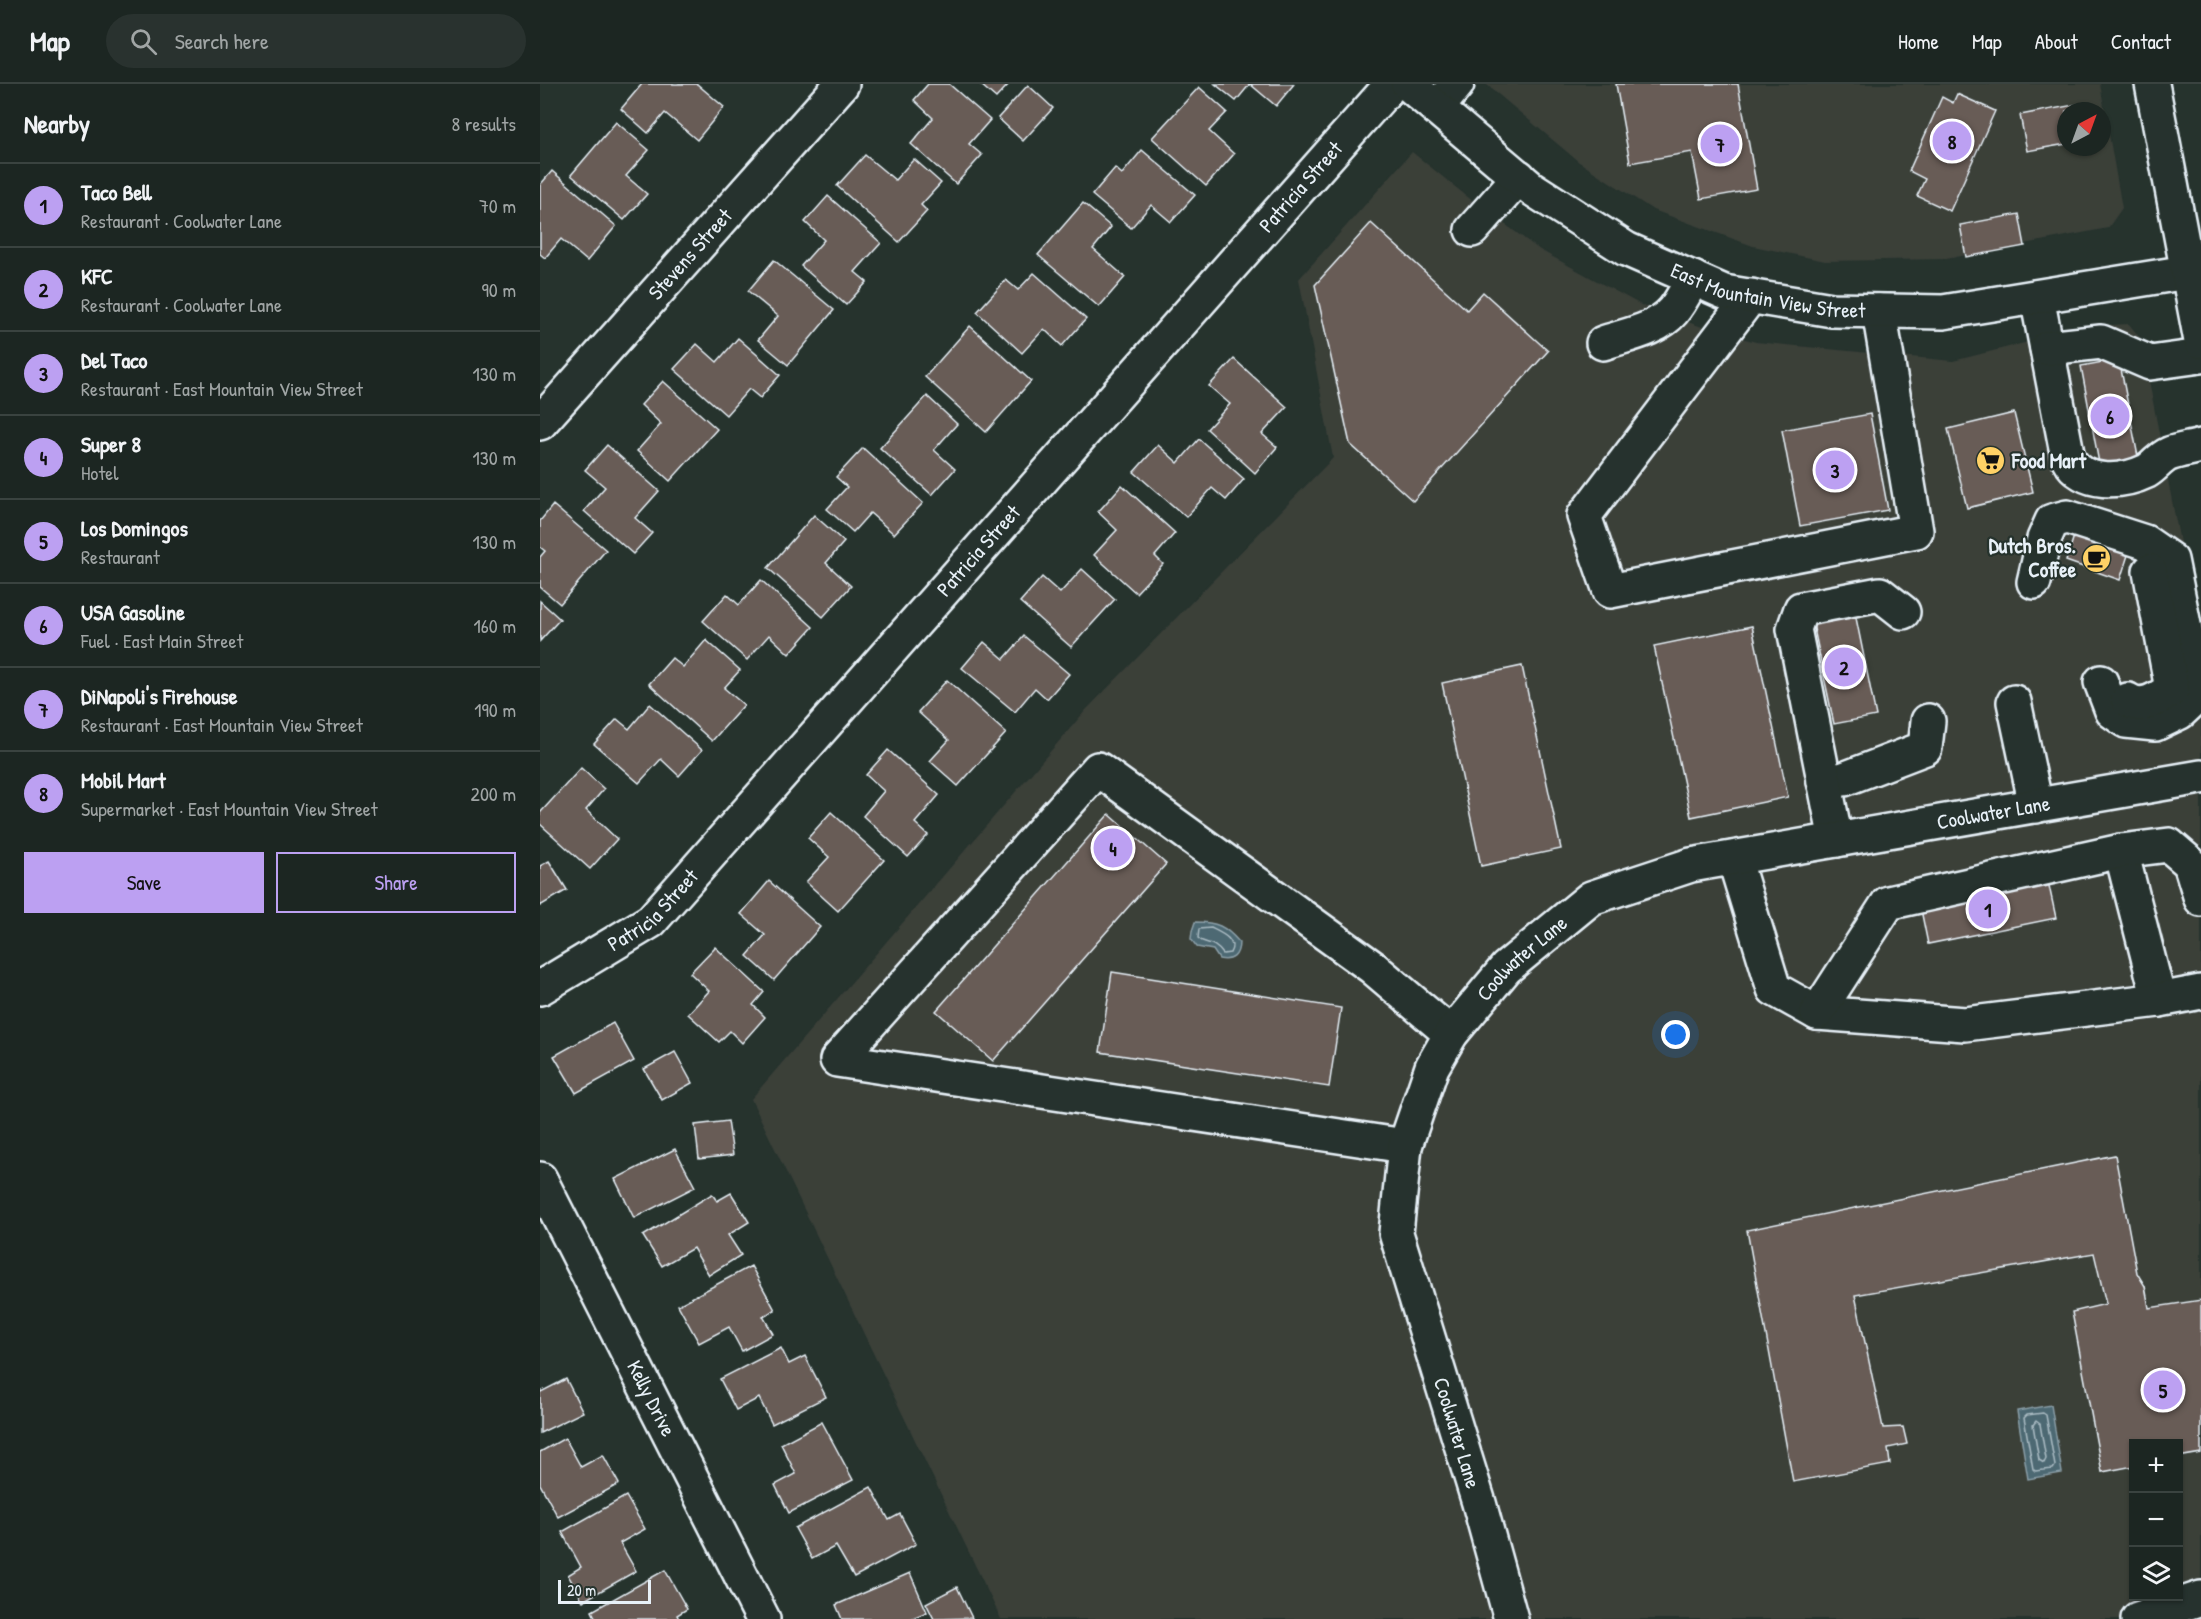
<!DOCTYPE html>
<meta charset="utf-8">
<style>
:root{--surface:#1c2622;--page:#29322f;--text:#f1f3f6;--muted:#a0a5a5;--line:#3a4340;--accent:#bca0f2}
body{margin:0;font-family:"Patrick Hand",sans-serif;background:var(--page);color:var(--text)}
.controls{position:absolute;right:18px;bottom:18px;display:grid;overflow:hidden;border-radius:0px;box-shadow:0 2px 4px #0004}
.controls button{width:54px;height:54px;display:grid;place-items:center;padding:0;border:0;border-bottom:2px solid var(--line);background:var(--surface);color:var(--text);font:30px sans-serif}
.compass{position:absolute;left:1517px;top:18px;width:54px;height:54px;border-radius:50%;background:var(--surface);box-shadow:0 2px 4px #0004;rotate:41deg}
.scale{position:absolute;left:18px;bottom:15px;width:93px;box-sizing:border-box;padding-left:6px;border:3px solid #e8f1f8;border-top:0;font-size:16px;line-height:21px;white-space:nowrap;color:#e8f1f8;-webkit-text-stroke:4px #26332d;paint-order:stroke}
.you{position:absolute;left:1136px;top:951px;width:21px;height:21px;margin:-15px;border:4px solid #fff;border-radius:50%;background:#1a73e8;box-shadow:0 0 0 9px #1a73e833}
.badge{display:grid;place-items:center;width:39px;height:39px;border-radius:50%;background:var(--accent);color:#111;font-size:20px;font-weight:700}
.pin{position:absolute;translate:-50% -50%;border:3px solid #fff;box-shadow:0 2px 6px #0006}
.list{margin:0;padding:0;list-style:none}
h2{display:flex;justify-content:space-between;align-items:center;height:78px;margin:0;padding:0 24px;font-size:26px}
h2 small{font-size:20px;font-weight:400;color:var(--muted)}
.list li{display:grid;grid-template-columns:39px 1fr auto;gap:18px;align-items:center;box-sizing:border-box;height:84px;padding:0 24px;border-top:2px solid var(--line)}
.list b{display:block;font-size:22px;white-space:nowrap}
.list p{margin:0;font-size:20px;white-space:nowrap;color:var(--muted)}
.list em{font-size:20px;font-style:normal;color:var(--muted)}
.actions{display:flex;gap:12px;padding:18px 24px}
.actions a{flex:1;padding:14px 0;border:2px solid var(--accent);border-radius:0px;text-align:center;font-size:21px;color:var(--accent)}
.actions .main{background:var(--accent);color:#111}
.icon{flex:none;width:33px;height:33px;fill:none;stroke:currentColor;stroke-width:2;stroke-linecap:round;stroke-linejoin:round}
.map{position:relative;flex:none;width:1661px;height:1535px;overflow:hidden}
header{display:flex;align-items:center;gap:36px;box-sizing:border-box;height:84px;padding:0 30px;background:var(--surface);border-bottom:2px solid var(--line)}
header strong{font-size:28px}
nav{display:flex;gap:33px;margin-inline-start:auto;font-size:21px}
.search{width:420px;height:54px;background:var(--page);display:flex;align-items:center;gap:15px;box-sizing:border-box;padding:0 21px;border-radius:33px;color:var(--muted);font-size:22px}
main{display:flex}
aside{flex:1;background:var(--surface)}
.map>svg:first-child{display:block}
.built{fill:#3a3f39;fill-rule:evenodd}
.water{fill:#4d6973;stroke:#8b9fa8;stroke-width:1.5}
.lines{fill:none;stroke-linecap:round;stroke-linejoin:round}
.shore{stroke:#aabbc3;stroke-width:1.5}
.building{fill:#675b56;stroke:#e8f1f8;stroke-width:1.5}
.minor-casing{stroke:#e8f1f8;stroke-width:38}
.major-casing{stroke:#e8f1f8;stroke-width:38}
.minor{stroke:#26332d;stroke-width:33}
.major{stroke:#26332d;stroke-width:33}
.labels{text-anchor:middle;stroke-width:4.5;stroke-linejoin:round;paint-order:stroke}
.street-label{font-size:21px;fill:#e8f1f8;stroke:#26332d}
.poi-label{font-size:21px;font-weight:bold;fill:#e8f1f8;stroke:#26332d;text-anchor:start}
</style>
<header>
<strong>Map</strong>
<div class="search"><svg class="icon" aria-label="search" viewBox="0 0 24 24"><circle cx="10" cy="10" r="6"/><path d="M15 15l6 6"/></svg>Search here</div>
<nav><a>Home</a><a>Map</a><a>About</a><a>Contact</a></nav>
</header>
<main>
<aside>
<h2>Nearby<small>8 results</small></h2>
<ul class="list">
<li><span class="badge">1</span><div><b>Taco Bell</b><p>Restaurant · Coolwater Lane</p></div><em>70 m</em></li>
<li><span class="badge">2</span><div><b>KFC</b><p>Restaurant · Coolwater Lane</p></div><em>90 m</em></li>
<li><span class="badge">3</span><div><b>Del Taco</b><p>Restaurant · East Mountain View Street</p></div><em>130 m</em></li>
<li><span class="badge">4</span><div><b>Super 8</b><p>Hotel</p></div><em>130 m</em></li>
<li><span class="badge">5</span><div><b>Los Domingos</b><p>Restaurant</p></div><em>130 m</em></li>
<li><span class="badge">6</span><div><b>USA Gasoline</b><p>Fuel · East Main Street</p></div><em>160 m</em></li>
<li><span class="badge">7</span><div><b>DiNapoli's Firehouse</b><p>Restaurant · East Mountain View Street</p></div><em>190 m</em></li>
<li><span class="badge">8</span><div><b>Mobil Mart</b><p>Supermarket · East Mountain View Street</p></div><em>200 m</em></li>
</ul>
<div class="actions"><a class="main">Save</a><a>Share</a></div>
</aside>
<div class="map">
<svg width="1661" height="1535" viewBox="0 0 1661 1535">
<rect width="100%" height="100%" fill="#26332d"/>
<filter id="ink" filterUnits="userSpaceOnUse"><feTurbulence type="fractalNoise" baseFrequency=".0167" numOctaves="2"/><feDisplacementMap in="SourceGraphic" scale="12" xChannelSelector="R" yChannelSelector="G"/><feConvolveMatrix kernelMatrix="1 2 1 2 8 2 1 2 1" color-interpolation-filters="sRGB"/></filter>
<g filter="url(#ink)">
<!-- built -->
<g class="built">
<path d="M946 0H1560L1582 124 1568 144 1406 175 1285 177 1213 162 1113 126 1039 78ZM1526 27H1562V63H1526Z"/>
<path d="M872 68 929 114 1000 166 1101 221 1162 243 1216 258 1413 277 1551 242 1589 240 1601 255 1661 568V1535H461L211 1015 546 626 793 374 759 195ZM1594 1360H1638V1512H1594Z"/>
</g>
<!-- water -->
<g class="water">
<path d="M655 838C677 838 685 842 699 858 699 872 692 878 679 875L673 866 657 863 651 855 652 847Z"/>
<polygon points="1511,1321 1522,1389 1488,1395 1477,1327"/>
</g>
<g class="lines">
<!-- shore -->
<g class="shore">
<path d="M671 844C681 849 698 856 690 869L683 870C672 855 666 862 658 854L659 845Z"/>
<polygon points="1503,1329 1506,1331 1515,1382 1513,1385 1495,1387 1493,1385 1484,1334 1487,1331"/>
<polygon points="1496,1337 1500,1340 1506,1375 1504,1379 1499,1376 1493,1341"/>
</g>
</g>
<!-- building -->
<g class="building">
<polygon points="102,0 157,0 184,23 157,56 125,29 108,49 81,25"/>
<polygon points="388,0 409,0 450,36 429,60 442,71 416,100 371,60 393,34 374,16"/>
<polygon points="440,0 469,0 456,14"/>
<polygon points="675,0 710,0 696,17"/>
<polygon points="710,0 754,0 736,22"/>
<polygon points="1076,0 1198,0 1217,105 1161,115 1152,68 1090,79"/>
<polygon points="488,1 513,24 483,57 458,34"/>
<polygon points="659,3 687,28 669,47 694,70 666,102 612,54"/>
<polygon points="1417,10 1455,27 1410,127 1377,112 1385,95 1369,87 1402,13 1413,19"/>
<polygon points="1545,19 1547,27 1526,27 1526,60 1487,67 1480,31"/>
<polygon points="76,38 109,66 86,92 107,110 84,136 31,91"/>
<polygon points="602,66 655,111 631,138 611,121 591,144 552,111 575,84 582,90"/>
<polygon points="325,71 355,96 374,75 401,99 381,121 387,127 359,158 297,102"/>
<polygon points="12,87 76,142 47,177 21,155 5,174 0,170 0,101"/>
<polygon points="288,112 341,159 315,188 327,198 306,221 261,182 284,156 265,138"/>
<polygon points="543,119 571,143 553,165 585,193 559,223 498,171"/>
<polygon points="1479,130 1485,162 1426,173 1420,141"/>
<polygon points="831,139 927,226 943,208 1008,267 873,417 810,360 775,201"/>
<polygon points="234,176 294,226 248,281 218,256 238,232 208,207"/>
<polygon points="494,189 546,235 522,262 504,245 482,269 437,228 466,196 478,206"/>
<polygon points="430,242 491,297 446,348 385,293"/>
<polygon points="198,254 240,291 220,314 209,305 186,331 134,285 157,260 177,278"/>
<polygon points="694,275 747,323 722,350 737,363 715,389 667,345 690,320 669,302"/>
<polygon points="1579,275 1600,383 1561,390 1541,282"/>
<polygon points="123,297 177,345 130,397 97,367 121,340 101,321"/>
<polygon points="387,312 417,340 394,366 415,385 392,411 340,364"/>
<polygon points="1474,329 1493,408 1427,424 1408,345"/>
<polygon points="1330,330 1348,426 1260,442 1242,346"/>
<polygon points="659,355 704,395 686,416 672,404 646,433 594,388 618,361 638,379"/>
<polygon points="67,361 119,407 95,434 112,449 93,470 44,427 65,403 45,386"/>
<polygon points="323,364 383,419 354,450 330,429 313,448 287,425 307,403 296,393"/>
<polygon points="582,401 635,449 615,472 623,480 596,509 554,471 577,446 558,428"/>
<polygon points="13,421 66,466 20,520 0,503 0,473 5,467 0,463 0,437"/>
<polygon points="274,431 304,458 286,479 311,502 283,533 228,484"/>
<polygon points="1534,452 1588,471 1580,496 1526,477"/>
<polygon points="542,485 575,515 531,563 480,518 502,493 520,509"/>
<polygon points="221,496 273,543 249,570 229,551 207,576 163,537 187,510 199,521"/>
<polygon points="0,517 20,535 0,557"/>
<polygon points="1315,529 1336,632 1294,640 1272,535"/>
<polygon points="1212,542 1248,713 1151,733 1114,562"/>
<polygon points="484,552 529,590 507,615 495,604 475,628 422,584 444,558 464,575"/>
<polygon points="166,556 200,586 184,604 204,621 172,657 109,600 132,574 143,583"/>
<polygon points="982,582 1021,765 941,782 902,599"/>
<polygon points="407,596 466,649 418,702 390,677 409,656 378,628"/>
<polygon points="110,620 162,666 139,692 121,675 99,699 54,660 77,635 89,645"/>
<polygon points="348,666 399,711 375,739 388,751 368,773 323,732 344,707 326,691"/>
<polygon points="41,684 64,705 46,726 77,755 50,785 0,740 0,729"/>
<polygon points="291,728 344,776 298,827 266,798 289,773 268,754"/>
<polygon points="569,730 626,780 453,977 396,927"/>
<polygon points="9,777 27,806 0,822 0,782"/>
<polygon points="1506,788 1516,834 1388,860 1379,816"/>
<polygon points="229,797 280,843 234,896 207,872 225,851 201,830"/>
<polygon points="175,863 224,908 213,921 225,933 202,959 190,947 179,958 148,930 169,907 150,889"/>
<polygon points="572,888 801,924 789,1003 560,968"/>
<polygon points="73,939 94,977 36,1009 14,972"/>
<polygon points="135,968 152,999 122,1016 104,985"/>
<polygon points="188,1037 193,1071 159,1075 155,1041"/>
<polygon points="135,1065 155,1103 94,1134 75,1095"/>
<polygon points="1575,1071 1597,1189 1605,1202 1609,1224 1661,1216 1661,1369 1638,1373 1638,1360 1594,1360 1594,1382 1562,1388 1532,1228 1566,1220 1554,1169 1315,1211 1343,1344 1363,1343 1367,1360 1348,1364 1350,1380 1253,1398 1207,1146"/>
<polygon points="191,1109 209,1138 188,1151 201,1171 169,1191 153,1164 122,1182 103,1152 172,1110 177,1117"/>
<polygon points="211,1182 235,1226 223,1232 233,1250 202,1267 189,1243 159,1259 138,1221"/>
<polygon points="241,1264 249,1280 265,1272 286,1313 232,1340 219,1314 196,1326 180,1295"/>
<polygon points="26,1295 43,1328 0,1349 0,1305 1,1308"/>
<polygon points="282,1338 313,1396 249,1429 235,1401 256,1390 241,1360"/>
<polygon points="25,1354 41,1383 63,1371 79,1400 18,1433 0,1400 0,1368"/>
<polygon points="331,1403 349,1436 360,1430 376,1460 314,1493 296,1462 272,1475 255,1444"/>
<polygon points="86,1412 105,1445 80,1459 96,1487 43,1517 28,1491 41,1483 22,1448"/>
<polygon points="125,1486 147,1525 137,1531 139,1535 56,1535 52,1527"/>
<polygon points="370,1489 387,1528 370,1535 302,1535 296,1521"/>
<polygon points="417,1503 432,1534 394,1535 386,1519"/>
</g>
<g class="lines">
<defs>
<g id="minor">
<polyline points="897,24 917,0"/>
<polyline points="932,146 979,93"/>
<polyline points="1211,212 1044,432 1070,507 1376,447 1339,227"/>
<path d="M1497 213 1528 374C1542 402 1582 399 1607 387 1615 382 1620 374 1629 370 1639 366 1651 365 1661 362"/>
<path d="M1063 259C1086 251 1117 246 1133 227 1141 218 1147 205 1153 194"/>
<polyline points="1507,264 1561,258 1610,279 1661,272"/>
<path id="s1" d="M0 339 302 0"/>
<polyline points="1494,498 1504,455 1512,437 1527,433 1605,458 1631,476 1653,586 1654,615 1640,628 1615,640 1586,637 1572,627 1561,598"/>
<path d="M1588 616C1603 626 1619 614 1632 605L1610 487"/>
<polyline points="1474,618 1496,722"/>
<polyline points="1284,698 1304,695 1385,664 1388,637"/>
<polyline points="1296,756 1254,545 1261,525 1340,510 1363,528"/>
<polyline points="1581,767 1619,916"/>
<polyline points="1194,774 1234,905 1277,929 1425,940 1619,916 1661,908"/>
<path id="s2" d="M0 904 111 837 852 0"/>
<polyline points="1277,929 1348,819 1581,767 1629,761 1650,779 1661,815"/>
<polyline points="865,1062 297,976 558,685 832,883 911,950"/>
<path id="s3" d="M0 1095 223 1535"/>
<path id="s4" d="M971 1535 939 1419 856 1149 865 1062 892 983 911 950 966 884 1051 814 1151 781 1661 693"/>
<polyline points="1598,1535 1661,1514"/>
</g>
<g id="major">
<path id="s5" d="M868 0 991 104 1086 165 1184 208 1292 226 1403 228 1647 188"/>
<polyline points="1612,0 1661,257"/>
</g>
</defs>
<!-- minor casing -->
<use href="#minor" class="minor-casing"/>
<!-- major casing -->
<use href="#major" class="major-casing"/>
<!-- minor -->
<use href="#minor" class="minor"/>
<!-- major -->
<use href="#major" class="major"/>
</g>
</g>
<!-- icons -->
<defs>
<symbol id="supermarket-disc" viewBox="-11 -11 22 22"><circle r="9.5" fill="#ffd166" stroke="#26332d"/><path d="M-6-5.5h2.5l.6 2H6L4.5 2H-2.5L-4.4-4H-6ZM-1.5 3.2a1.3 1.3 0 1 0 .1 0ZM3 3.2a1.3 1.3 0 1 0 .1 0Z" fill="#111"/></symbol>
<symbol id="cafe-disc" viewBox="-11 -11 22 22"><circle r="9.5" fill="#ffd166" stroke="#26332d"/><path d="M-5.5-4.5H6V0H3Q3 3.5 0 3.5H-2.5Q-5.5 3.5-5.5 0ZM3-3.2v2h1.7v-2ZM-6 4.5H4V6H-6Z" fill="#111"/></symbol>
</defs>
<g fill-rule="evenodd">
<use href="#supermarket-disc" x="1434" y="360" width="33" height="33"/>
<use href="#cafe-disc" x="1540" y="458" width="33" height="33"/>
</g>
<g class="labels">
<!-- street labels -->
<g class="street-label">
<text dy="7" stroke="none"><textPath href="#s2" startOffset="1110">Patricia Street</textPath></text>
<text dy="7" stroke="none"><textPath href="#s1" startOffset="226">Stevens Street</textPath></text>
<text dy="7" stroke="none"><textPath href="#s5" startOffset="424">East Mountain View Street</textPath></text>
<text dy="7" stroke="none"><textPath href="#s2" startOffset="624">Patricia Street</textPath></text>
<text dy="7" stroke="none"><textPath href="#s4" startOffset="1220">Coolwater Lane</textPath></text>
<text dy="7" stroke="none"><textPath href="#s2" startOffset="138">Patricia Street</textPath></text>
<text dy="7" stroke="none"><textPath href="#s4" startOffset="716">Coolwater Lane</textPath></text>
<text dy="7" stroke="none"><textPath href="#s3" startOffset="246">Kelly Drive</textPath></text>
<text transform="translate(917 1349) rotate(73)" y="7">Coolwater Lane</text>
</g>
<!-- poi labels -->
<g class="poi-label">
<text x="1472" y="384">Food Mart</text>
<text x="1536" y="469" text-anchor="end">Dutch Bros.<tspan x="1536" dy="24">Coffee</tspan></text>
</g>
</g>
</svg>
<div class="controls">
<button>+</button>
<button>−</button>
<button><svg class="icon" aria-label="layers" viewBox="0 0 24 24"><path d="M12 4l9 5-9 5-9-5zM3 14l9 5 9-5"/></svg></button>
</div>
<svg class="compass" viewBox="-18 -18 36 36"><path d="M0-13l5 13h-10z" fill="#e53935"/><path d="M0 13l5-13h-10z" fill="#a0a5a5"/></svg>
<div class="scale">20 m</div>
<div class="you"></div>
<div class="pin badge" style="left:1448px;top:825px">1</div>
<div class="pin badge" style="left:1304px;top:583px">2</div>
<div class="pin badge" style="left:1295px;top:386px">3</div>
<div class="pin badge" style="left:573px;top:764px">4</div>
<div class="pin badge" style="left:1623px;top:1306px">5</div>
<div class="pin badge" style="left:1570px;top:332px">6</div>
<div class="pin badge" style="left:1180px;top:60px">7</div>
<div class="pin badge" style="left:1412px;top:57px">8</div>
</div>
</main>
